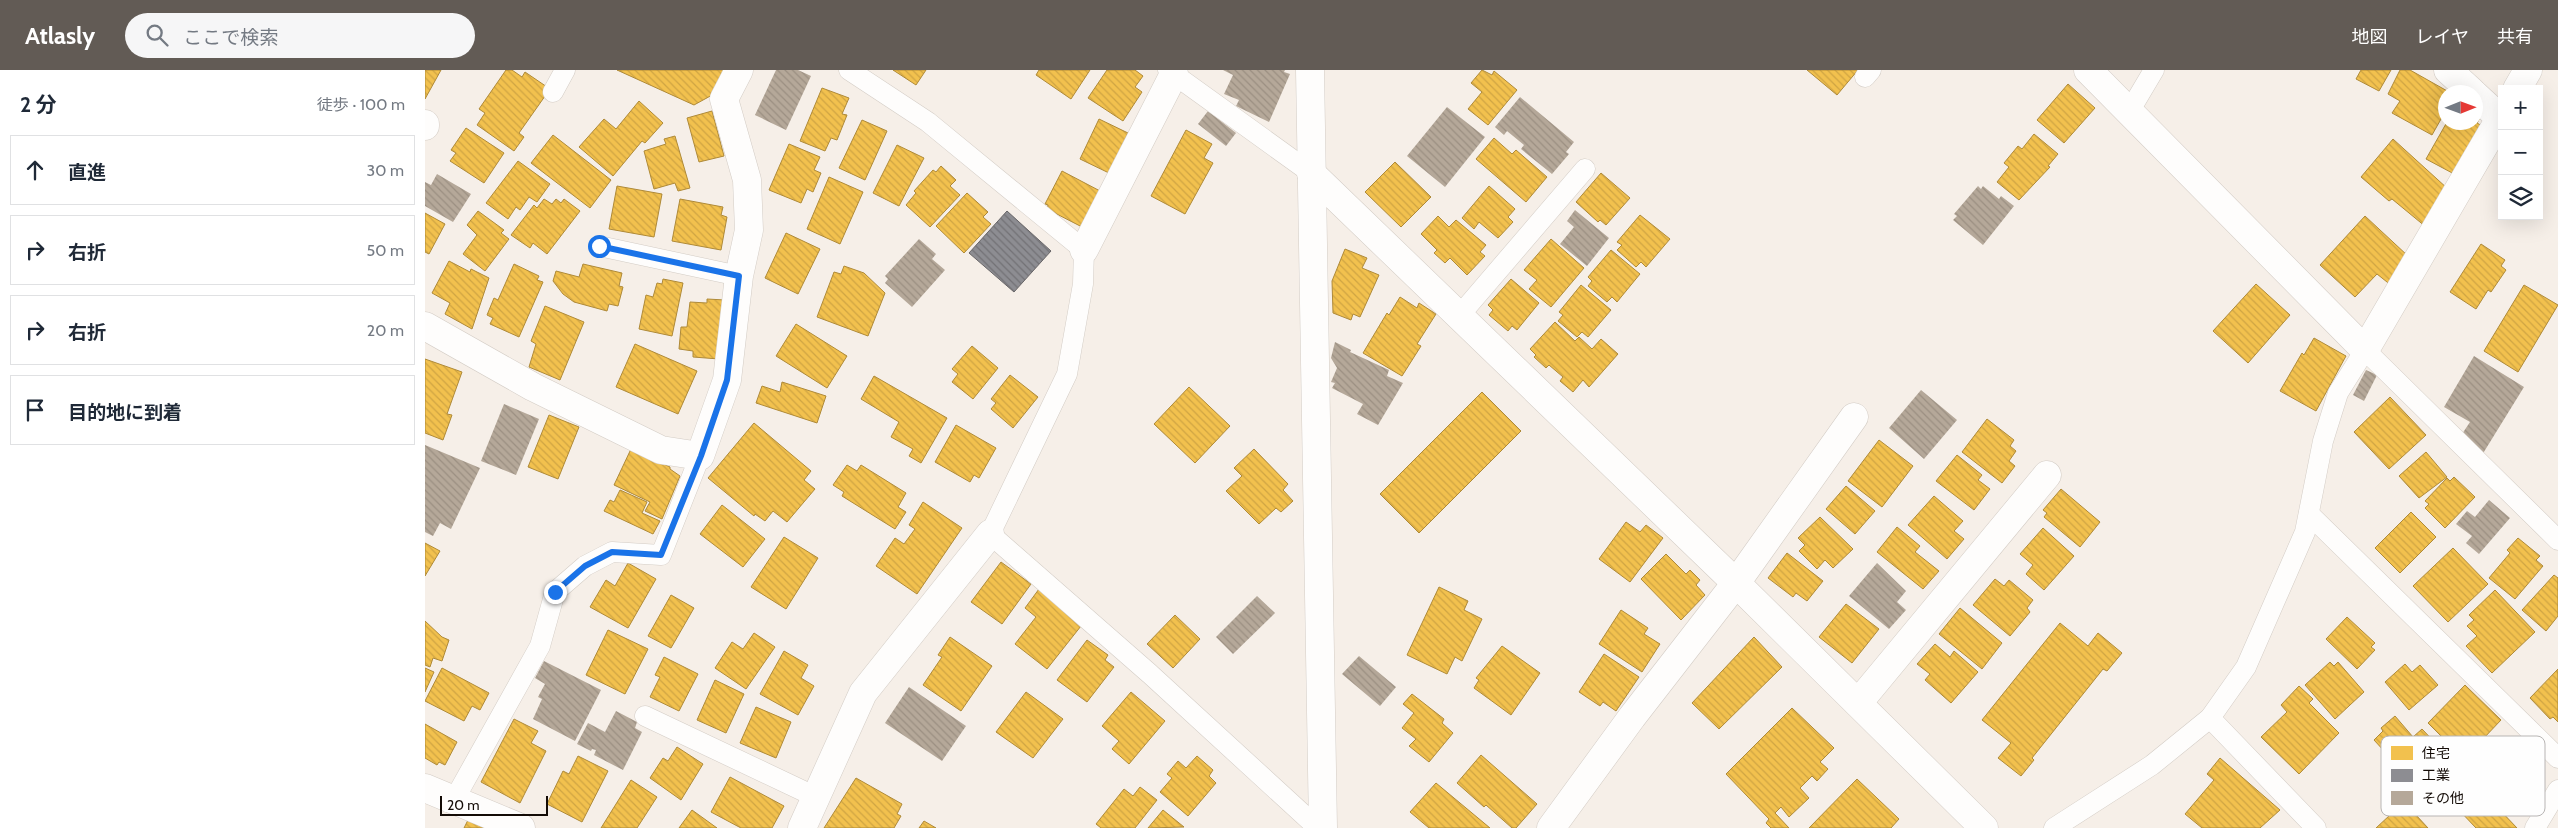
<!DOCTYPE html>
<html lang="ja">
<meta charset="utf-8">
<style>
:root{--surface:#fff;--page:#f6f6f7;--text:#1f2937;--muted:#747a83;--line:#e0e1e3;--accent:#625b55}
body{margin:0;font-family:Cabin,"Noto Sans JP",sans-serif;background:var(--page);color:var(--text)}
.controls{position:absolute;right:15px;top:15px;display:grid;overflow:hidden;border-radius:0px;box-shadow:0 5px 20px #0002}
.controls button{width:45px;height:45px;display:grid;place-items:center;padding:0;border:0;border-bottom:1px solid var(--line);background:var(--surface);color:var(--text);font:25px sans-serif}
.compass{position:absolute;left:2013px;top:15px;width:45px;height:45px;border-radius:50%;background:var(--surface);box-shadow:0 5px 20px #0002;rotate:89deg}
.scale{position:absolute;left:15px;bottom:12px;width:108px;box-sizing:border-box;padding-left:5px;border:2px solid #130b06;border-top:0;font-size:14px;line-height:18px;white-space:nowrap;color:#130b06;-webkit-text-stroke:4px #fefefe;paint-order:stroke}
.stop{position:absolute;width:15px;height:15px;margin:-11px;border:4px solid #1a73e8;border-radius:50%;background:#fff}
.stop.end{background:#1a73e8;border-color:#fff;box-shadow:0 1px 5px #0008}
.list{margin:0;padding:0;list-style:none}
h2{display:flex;justify-content:space-between;align-items:center;height:65px;margin:0;padding:0 20px;font-size:21px}
h2 small{font-size:16px;font-weight:400;color:var(--muted)}
.list li{display:grid;grid-template-columns:32px 1fr auto;gap:15px;align-items:center;box-sizing:border-box;height:70px;margin:0 10px 10px;padding:0 10px;border:1px solid var(--line);border-radius:0px}
.list b{display:block;font-size:19px;white-space:nowrap}
.list em{font-size:16px;font-style:normal;color:var(--muted)}
.icon{flex:none;width:28px;height:28px;fill:none;stroke:currentColor;stroke-width:2;stroke-linecap:round;stroke-linejoin:round}
.map{position:relative;flex:none;width:2133px;height:758px;overflow:hidden}
header{display:flex;align-items:center;gap:30px;box-sizing:border-box;height:70px;padding:0 25px;background:var(--accent);color:#fff}
header strong{font-size:24px}
nav{display:flex;gap:28px;margin-inline-start:auto;font-size:18px}
.search{width:350px;height:45px;background:var(--page);display:flex;align-items:center;gap:12px;box-sizing:border-box;padding:0 18px;border-radius:28px;color:var(--muted);font-size:19px}
main{display:flex}
aside{flex:1;background:var(--surface)}
.map>svg:first-child{display:block}
.homes{fill:url(#homes-back-hatch);stroke:#af8a38}
.industry{fill:url(#industry-back-hatch);stroke:#686668}
.building{fill:url(#building-back-hatch)}
.lines{fill:none;stroke-linecap:round;stroke-linejoin:round}
.lane-casing{stroke:#d3ccc5;stroke-width:21}
.street-casing{stroke:#d3ccc5;stroke-width:29}
.lane{stroke:#fefdfc;stroke-width:20}
.street{stroke:#fefdfc;stroke-width:28}
.route{stroke:#1a73e8;stroke-width:6}
.key{fill:#fefefe;stroke:#b8b5b4;stroke-width:1}
.key-label{font-size:14px;fill:#130b06}
</style>
<header>
<strong>Atlasly</strong>
<div class="search"><svg class="icon" aria-label="search" viewBox="0 0 24 24"><circle cx="10" cy="10" r="6"/><path d="M15 15l6 6"/></svg>ここで検索</div>
<nav><a>地図</a><a>レイヤ</a><a>共有</a></nav>
</header>
<main>
<aside>
<h2>2 分<small>徒歩 · 100 m</small></h2>
<ul class="list">
<li><svg class="icon" aria-label="ahead" viewBox="0 0 24 24"><path d="M12 20V5M6 11l6-6 6 6"/></svg><div><b>直進</b></div><em>30 m</em></li>
<li><svg class="icon" aria-label="right" viewBox="0 0 24 24"><path d="M7 20v-9h11M14 6l5 5-5 5"/></svg><div><b>右折</b></div><em>50 m</em></li>
<li><svg class="icon" aria-label="right" viewBox="0 0 24 24"><path d="M7 20v-9h11M14 6l5 5-5 5"/></svg><div><b>右折</b></div><em>20 m</em></li>
<li><svg class="icon" aria-label="arrive" viewBox="0 0 24 24"><path d="M6 21V4h12l-3 4 3 4H6"/></svg><div><b>目的地に到着</b></div></li>
</ul>
</aside>
<div class="map">
<svg width="2133" height="758" viewBox="0 0 2133 758">
<defs>
<pattern id="homes-back-hatch" width="6" height="6" patternUnits="userSpaceOnUse" patternTransform="scale(1.25)"><rect width="6" height="6" fill="#f2c14e"/><path d="M-1 5l2 2M0 0l6 6M5-1l2 2" fill="none" stroke="#cfa443"/></pattern>
<pattern id="industry-back-hatch" width="6" height="6" patternUnits="userSpaceOnUse" patternTransform="scale(1.25)"><rect width="6" height="6" fill="#8d8d92"/><path d="M-1 5l2 2M0 0l6 6M5-1l2 2" fill="none" stroke="#727175"/></pattern>
<pattern id="building-back-hatch" width="6" height="6" patternUnits="userSpaceOnUse" patternTransform="scale(1.25)"><rect width="6" height="6" fill="#b5a899"/><path d="M-1 5l2 2M0 0l6 6M5-1l2 2" fill="none" stroke="#9b8f82"/></pattern>
</defs>
<rect width="100%" height="100%" fill="#f6efe8"/>
<!-- homes -->
<g class="homes">
<polygon points="0,0 16,0 0,29"/>
<polygon points="81,0 87,0 97,7 100,2 125,19 94,63 99,67 89,81 52,55 60,43 54,39"/>
<polygon points="192,0 300,0 289,24 269,35"/>
<polygon points="468,0 501,0 491,15"/>
<polygon points="614,0 665,0 646,29 611,5"/>
<polygon points="682,0 710,0 718,6 710,17 717,22 698,51 663,28"/>
<polygon points="1057,0 1067,5 1069,1 1092,20 1063,55 1043,39 1057,22 1046,13"/>
<polygon points="1382,0 1433,0 1412,25"/>
<polygon points="1936,0 1966,0 1954,21 1931,9"/>
<polygon points="1975,0 1985,0 2024,22 2020,22 2020,42 2007,65 1967,43 1975,31 1963,24"/>
<polygon points="1643,14 1670,38 1639,73 1612,50"/>
<polygon points="397,18 424,28 417,44 422,45 412,70 406,68 400,81 375,71"/>
<polygon points="214,31 238,53 220,73 217,71 188,106 154,77 179,49 191,59"/>
<polygon points="287,41 299,86 274,92 262,48"/>
<polygon points="2050,46 2055,48 2052,53 2059,57 2031,105 2001,89 2022,52 2050,52"/>
<polygon points="674,49 703,63 684,103 655,89"/>
<polygon points="437,50 462,61 440,110 414,98"/>
<polygon points="41,58 79,83 59,113 25,91 31,83 26,80"/>
<polygon points="761,60 787,74 779,88 788,93 760,144 726,126"/>
<polygon points="1609,64 1633,84 1623,96 1625,97 1594,130 1572,112 1584,97 1579,93 1593,76 1597,79"/>
<polygon points="128,65 186,110 165,138 106,93"/>
<polygon points="250,66 265,118 253,121 250,113 229,119 219,81 241,74 239,69"/>
<polygon points="1069,68 1087,84 1091,80 1122,107 1101,132 1051,89"/>
<polygon points="1968,69 2023,119 2001,157 1967,129 1964,131 1936,107"/>
<polygon points="364,74 395,87 389,100 396,103 388,122 382,119 376,133 344,120"/>
<polygon points="472,75 499,88 474,136 448,123"/>
<polygon points="93,91 125,114 112,132 104,127 95,140 91,137 83,149 61,133"/>
<polygon points="970,92 1006,127 976,157 940,122"/>
<polygon points="516,96 531,110 525,116 535,125 505,157 481,135 491,123 489,121 508,100 511,102"/>
<polygon points="637,101 677,122 659,158 622,139 623,135 620,134"/>
<polygon points="1176,103 1205,128 1181,155 1175,150 1173,152 1151,132"/>
<polygon points="404,107 438,122 415,174 382,159"/>
<polygon points="192,116 237,124 229,167 184,159"/>
<polygon points="1064,116 1090,139 1083,147 1088,152 1073,168 1054,152 1049,159 1037,148"/>
<polygon points="542,123 563,142 558,147 566,154 539,183 511,156"/>
<polygon points="119,129 127,134 131,129 136,133 139,129 155,141 122,184 108,173 105,178 86,165 109,135 112,138"/>
<polygon points="255,129 298,137 296,145 302,147 296,180 247,171"/>
<polygon points="53,141 79,160 76,163 84,169 60,201 38,184 52,165 42,155"/>
<polygon points="0,143 20,154 4,184 0,182"/>
<polygon points="1215,145 1245,169 1221,197 1216,192 1211,197 1192,180 1197,175 1192,172"/>
<polygon points="1013,146 1024,157 1031,150 1061,175 1055,182 1060,186 1042,205 1025,188 1020,193 1009,183 1012,180 996,164"/>
<polygon points="1940,146 1983,186 1967,216 1952,204 1930,227 1895,195"/>
<polygon points="361,163 395,179 373,224 340,208"/>
<polygon points="1126,169 1159,198 1126,237 1104,219 1112,210 1099,200"/>
<polygon points="2056,174 2080,190 2076,196 2081,200 2066,222 2063,220 2051,239 2025,222"/>
<polygon points="920,179 942,188 937,198 954,205 935,247 928,244 926,250 908,243 907,211"/>
<polygon points="1186,180 1215,204 1192,232 1187,227 1182,232 1163,216 1167,211 1163,207"/>
<polygon points="24,191 45,202 46,199 64,208 47,259 20,244 25,233 7,223"/>
<polygon points="89,194 114,206 112,210 118,212 94,267 65,254 68,248 62,245 69,228 73,230"/>
<polygon points="158,194 197,203 194,216 198,217 193,236 184,234 182,241 149,232 138,224 128,211 131,201 154,207"/>
<polygon points="419,196 439,203 460,223 443,266 392,247 409,202 416,204"/>
<polygon points="238,209 258,213 247,266 214,259 221,225 228,227 232,213 237,214"/>
<polygon points="1086,209 1114,233 1092,260 1087,256 1083,261 1064,245 1068,240 1063,235"/>
<polygon points="1831,214 1865,245 1823,293 1788,261"/>
<polygon points="1156,215 1186,240 1163,267 1157,262 1152,267 1133,251 1138,245 1134,242"/>
<polygon points="2099,215 2133,235 2093,302 2059,281"/>
<polygon points="975,227 992,238 994,233 1011,244 992,274 996,276 977,306 938,283 962,243 964,245"/>
<polygon points="282,229 300,230 294,289 268,287 268,281 254,279 256,257 262,257 265,232 282,233"/>
<polygon points="120,236 159,252 135,310 104,297 111,274 106,271"/>
<polygon points="1130,252 1150,271 1154,267 1167,279 1176,269 1193,284 1164,317 1158,310 1148,322 1135,311 1138,307 1124,295 1121,298 1109,287 1111,285 1105,279"/>
<polygon points="371,254 422,286 402,318 351,286"/>
<polygon points="1889,268 1921,286 1891,341 1855,321 1877,283 1879,285"/>
<polygon points="210,274 272,301 253,344 191,317"/>
<polygon points="547,276 573,298 548,329 527,312 533,304 527,299"/>
<polygon points="0,289 37,302 22,344 27,345 18,370 0,363"/>
<polygon points="585,305 613,327 588,358 566,339 571,333 566,329"/>
<polygon points="449,306 522,348 496,393 484,386 488,379 466,367 474,352 436,329"/>
<polygon points="357,312 401,326 392,353 331,333 337,316 355,322"/>
<polygon points="764,317 805,356 770,393 729,354"/>
<polygon points="1057,322 1096,361 994,463 955,424"/>
<polygon points="1965,327 2001,365 1964,399 1929,362"/>
<polygon points="124,345 154,357 133,409 103,397"/>
<polygon points="1562,349 1589,370 1585,376 1591,381 1584,391 1590,396 1577,413 1537,382"/>
<polygon points="329,353 386,401 379,410 390,419 362,452 348,441 340,451 330,444 329,446 283,408"/>
<polygon points="531,355 571,378 554,408 549,405 545,412 510,392"/>
<polygon points="1454,370 1488,396 1457,437 1423,411"/>
<polygon points="206,379 245,397 245,399 255,406 237,449 220,441 225,432 189,415"/>
<polygon points="829,379 863,414 858,420 868,431 856,442 851,438 834,454 801,421 817,406 809,398"/>
<polygon points="2001,382 2022,407 1994,428 1974,406"/>
<polygon points="1532,385 1557,405 1553,410 1565,419 1549,440 1511,411"/>
<polygon points="422,395 432,401 436,395 481,423 473,437 481,442 470,459 417,426 419,422 408,415"/>
<polygon points="2029,407 2050,427 2020,458 2000,438 2004,434 2000,431 2022,408 2025,411"/>
<polygon points="1421,416 1450,441 1430,464 1401,439"/>
<polygon points="1636,419 1675,452 1655,477 1619,447 1622,443 1618,440"/>
<polygon points="195,420 222,432 217,443 235,451 228,464 179,441 185,430 189,432"/>
<polygon points="1509,426 1538,451 1529,461 1539,469 1522,489 1483,455"/>
<polygon points="498,432 537,458 492,524 451,496 470,468 479,474 490,459 484,455"/>
<polygon points="297,435 340,469 318,497 275,464"/>
<polygon points="1986,442 2011,467 1975,503 1950,478"/>
<polygon points="1395,447 1428,479 1408,498 1400,490 1392,499 1374,481 1380,475 1373,468"/>
<polygon points="1201,452 1215,462 1221,455 1238,468 1205,512 1174,489"/>
<polygon points="1472,457 1495,476 1490,482 1514,501 1498,519 1452,482"/>
<polygon points="1618,458 1649,486 1619,520 1601,504 1608,495 1595,484"/>
<polygon points="359,467 393,488 361,539 326,517"/>
<polygon points="2093,468 2115,486 2111,490 2118,496 2090,529 2064,508 2085,483 2082,480"/>
<polygon points="0,473 15,481 0,506"/>
<polygon points="2028,478 2063,514 2023,552 1988,516"/>
<polygon points="1362,483 1398,511 1382,531 1371,523 1368,527 1343,508"/>
<polygon points="1241,484 1261,504 1265,500 1275,510 1271,515 1280,525 1256,550 1216,509"/>
<polygon points="576,492 606,514 577,554 546,532"/>
<polygon points="203,493 231,509 203,558 165,537 181,510 190,516"/>
<polygon points="2129,505 2133,508 2133,546 2121,561 2097,540"/>
<polygon points="1570,509 1579,516 1584,510 1608,530 1602,538 1605,542 1585,566 1548,535"/>
<polygon points="1014,517 1043,531 1039,540 1057,549 1037,591 1030,587 1022,604 982,585"/>
<polygon points="614,519 656,556 622,599 590,574 611,547 600,538"/>
<polygon points="2070,520 2110,562 2067,603 2041,576 2052,566 2042,556 2049,550 2044,545"/>
<polygon points="246,525 269,538 246,578 223,566"/>
<polygon points="1421,534 1454,559 1427,593 1394,567"/>
<polygon points="1535,538 1577,573 1557,599 1514,564"/>
<polygon points="1196,540 1223,558 1219,564 1235,574 1217,602 1174,574"/>
<polygon points="750,545 775,569 748,598 722,574"/>
<polygon points="1922,547 1950,573 1946,577 1950,580 1932,599 1901,569"/>
<polygon points="0,551 17,567 24,570 17,591 8,588 5,597 0,595"/>
<polygon points="1635,553 1663,576 1673,563 1697,583 1682,601 1678,599 1607,688 1609,690 1596,706 1573,688 1586,673 1557,650"/>
<polygon points="183,560 223,579 200,624 161,605"/>
<polygon points="329,563 350,577 321,619 290,598 307,572 318,579"/>
<polygon points="525,567 567,596 536,641 498,615 517,587 513,585"/>
<polygon points="1329,567 1357,597 1294,659 1267,633"/>
<polygon points="662,570 683,585 680,590 689,597 662,632 632,610"/>
<polygon points="1510,574 1525,587 1529,581 1553,602 1526,633 1500,610 1505,604 1492,594"/>
<polygon points="1077,576 1115,603 1086,645 1049,618 1054,610 1051,608"/>
<polygon points="359,581 383,595 376,608 389,616 373,645 335,624"/>
<polygon points="1179,584 1214,607 1191,641 1178,632 1175,636 1154,622"/>
<polygon points="239,587 273,604 254,641 225,627 235,607 230,605"/>
<polygon points="1905,592 1909,596 1913,592 1939,622 1910,649 1880,615"/>
<polygon points="1980,594 1987,602 1995,595 2013,615 1984,640 1960,612"/>
<polygon points="0,598 9,602 0,622"/>
<polygon points="17,598 64,623 55,640 47,636 39,651 0,631"/>
<polygon points="2133,599 2133,652 2128,647 2125,649 2105,628"/>
<polygon points="290,610 319,624 301,663 272,650"/>
<polygon points="2040,615 2076,650 2039,689 2003,653"/>
<polygon points="1874,616 1888,629 1884,633 1914,663 1874,704 1836,667 1862,642 1856,635"/>
<polygon points="601,622 638,649 608,688 571,662"/>
<polygon points="706,622 740,651 704,694 687,679 694,671 677,656"/>
<polygon points="987,624 1019,649 1017,653 1028,663 1004,692 984,676 991,669 977,658 989,643 978,634"/>
<polygon points="331,637 366,652 351,688 315,673"/>
<polygon points="1367,638 1409,678 1395,692 1403,699 1392,711 1387,706 1375,718 1384,728 1364,747 1356,737 1350,743 1364,758 1346,758 1341,753 1344,749 1301,704"/>
<polygon points="1970,646 1988,667 1997,659 2016,679 1998,695 1996,693 1987,700 1983,696 1979,698 1974,692 1971,694 1949,670 1958,661 1956,658"/>
<polygon points="89,649 113,661 106,673 121,681 95,733 56,712"/>
<polygon points="0,654 32,672 20,695 14,692 12,695 0,688"/>
<polygon points="252,677 278,694 256,730 225,708 238,688 243,691"/>
<polygon points="1056,685 1112,734 1091,758 1087,758 1061,735 1059,737 1032,713"/>
<polygon points="153,686 183,701 157,752 122,734 138,701 144,704"/>
<polygon points="772,686 788,700 784,706 791,713 763,746 735,722 747,708 742,704 753,691 761,698"/>
<polygon points="1795,688 1855,740 1835,758 1777,758 1760,744 1789,710 1782,704"/>
<polygon points="305,707 359,736 347,758 316,758 286,742"/>
<polygon points="431,708 477,734 472,744 476,746 469,758 399,758"/>
<polygon points="1432,709 1474,749 1466,758 1384,758"/>
<polygon points="206,710 232,727 212,758 176,758"/>
<polygon points="1011,713 1065,758 1004,758 985,742"/>
<polygon points="715,717 732,730 710,758 676,758 671,754 699,719 708,726"/>
<polygon points="2054,718 2092,758 2051,758 2033,739"/>
<polygon points="1979,732 2003,758 1951,758"/>
<polygon points="267,740 292,758 254,758"/>
<polygon points="738,740 759,757 723,758"/>
<polygon points="43,750 59,758 39,758"/>
<polygon points="499,751 511,758 494,758"/>
</g>
<!-- industry -->
<polygon class="industry" points="582,141 626,181 589,222 544,183"/>
<!-- building -->
<g class="building">
<polygon points="351,0 373,0 386,6 361,60 330,45"/>
<polygon points="798,0 860,0 859,2 865,4 844,52 811,36 814,30 799,24 808,5"/>
<polygon points="1095,27 1149,72 1141,82 1144,84 1127,104 1096,79 1099,75 1082,61 1079,65 1070,57"/>
<polygon points="1022,37 1060,67 1020,117 982,86"/>
<polygon points="783,41 811,63 801,76 773,54"/>
<polygon points="12,104 46,124 28,152 0,136 0,112 6,115"/>
<polygon points="1553,116 1556,119 1558,116 1574,129 1576,126 1589,136 1558,175 1528,150 1532,146 1529,144"/>
<polygon points="1150,140 1184,168 1162,196 1135,174 1149,157 1142,151"/>
<polygon points="494,169 511,184 507,189 520,200 487,237 460,213 463,209 460,206"/>
<polygon points="910,272 926,280 925,282 964,300 962,306 978,313 953,355 932,344 938,334 907,318 910,313 906,312 912,298 906,288"/>
<polygon points="2049,286 2099,317 2057,385 2037,364 2045,352 2019,337"/>
<polygon points="1941,300 1952,305 1939,331 1928,325"/>
<polygon points="1496,320 1532,350 1499,389 1464,358"/>
<polygon points="79,334 114,349 91,405 56,391"/>
<polygon points="0,375 55,398 26,459 15,453 8,466 0,462"/>
<polygon points="2064,430 2085,448 2054,484 2041,473 2047,466 2031,454 2042,441 2050,447"/>
<polygon points="1452,493 1481,521 1472,532 1481,540 1464,559 1424,526"/>
<polygon points="832,526 850,543 808,584 791,567"/>
<polygon points="934,586 971,617 955,636 917,604"/>
<polygon points="119,591 176,620 150,671 108,649 117,629 113,627 120,614 110,608"/>
<polygon points="484,617 541,656 517,691 460,653"/>
<polygon points="191,641 212,652 210,658 217,662 198,700 169,685 171,680 167,679 166,681 152,674 163,653 180,662"/>
</g>
<g class="lines">
<defs>
<g id="lane">
<polyline points="424,0 503,52 659,180 658,214 642,304 565,464 725,604 893,758"/>
<polyline points="743,0 886,103"/>
<polyline points="1440,7 1446,0"/>
<polyline points="128,22 140,0"/>
<polyline points="1704,42 1729,0"/>
<polyline points="174,176 314,206"/>
<polyline points="1034,246 1160,99"/>
<polyline points="1884,444 2133,688"/>
<polyline points="220,646 391,727"/>
<polyline points="1785,648 1891,758"/>
<polyline points="29,730 115,576 130,522 160,496 187,482 236,485 275,386"/>
<polyline points="1629,758 1727,695 1785,648 1821,597 1880,462 1898,371 1913,323 1940,280 2133,470"/>
<polyline points="2110,758 2133,720"/>
</g>
<g id="street">
<polyline points="885,0 898,758"/>
<polyline points="1663,0 1940,280 2077,45"/>
<polyline points="2023,0 2047,22"/>
<polyline points="2092,19 2103,0"/>
<polyline points="2050,25 2075,48"/>
<polyline points="0,54 0,56"/>
<polyline points="886,103 1311,513 1559,758"/>
<polyline points="659,180 749,4"/>
<polyline points="0,256 108,317 236,380 275,386 302,310 314,206 324,160 322,110 299,29 314,0"/>
<polyline points="1433,633 1622,405"/>
<polyline points="0,718 96,758"/>
<polyline points="377,758 438,623 565,464"/>
<polyline points="1126,758 1207,647 1311,513 1429,347"/>
</g>
</defs>
<!-- lane casing -->
<use href="#lane" class="lane-casing"/>
<!-- street casing -->
<use href="#street" class="street-casing"/>
<!-- lane -->
<use href="#lane" class="lane"/>
<!-- street -->
<use href="#street" class="street"/>
</g>
<g class="lines">
<!-- route -->
<polyline class="route" points="130,522 160,496 187,482 236,485 276,386 302,310 314,206 174,176"/>
</g>
<!-- legend -->
<rect x="1956" y="666" width="164" height="80" rx="8" class="key"/>
<rect x="1966" y="676" width="22" height="14" fill="#f2c14e"/>
<rect x="1966" y="699" width="22" height="13" fill="#8d8d92"/>
<rect x="1966" y="721" width="22" height="14" fill="#b5a899"/>
<g class="key-label">
<text x="1997" y="688">住宅</text>
<text x="1997" y="710">工業</text>
<text x="1997" y="733">その他</text>
</g>
</svg>
<div class="controls">
<button>+</button>
<button>−</button>
<button><svg class="icon" aria-label="layers" viewBox="0 0 24 24"><path d="M12 4l9 5-9 5-9-5zM3 14l9 5 9-5"/></svg></button>
</div>
<svg class="compass" viewBox="-18 -18 36 36"><path d="M0-13l5 13h-10z" fill="#e53935"/><path d="M0 13l5-13h-10z" fill="#747a83"/></svg>
<div class="scale">20 m</div>
<div class="stop" style="left:174px;top:176px"></div>
<div class="stop end" style="left:130px;top:522px"></div>
</div>
</main>
